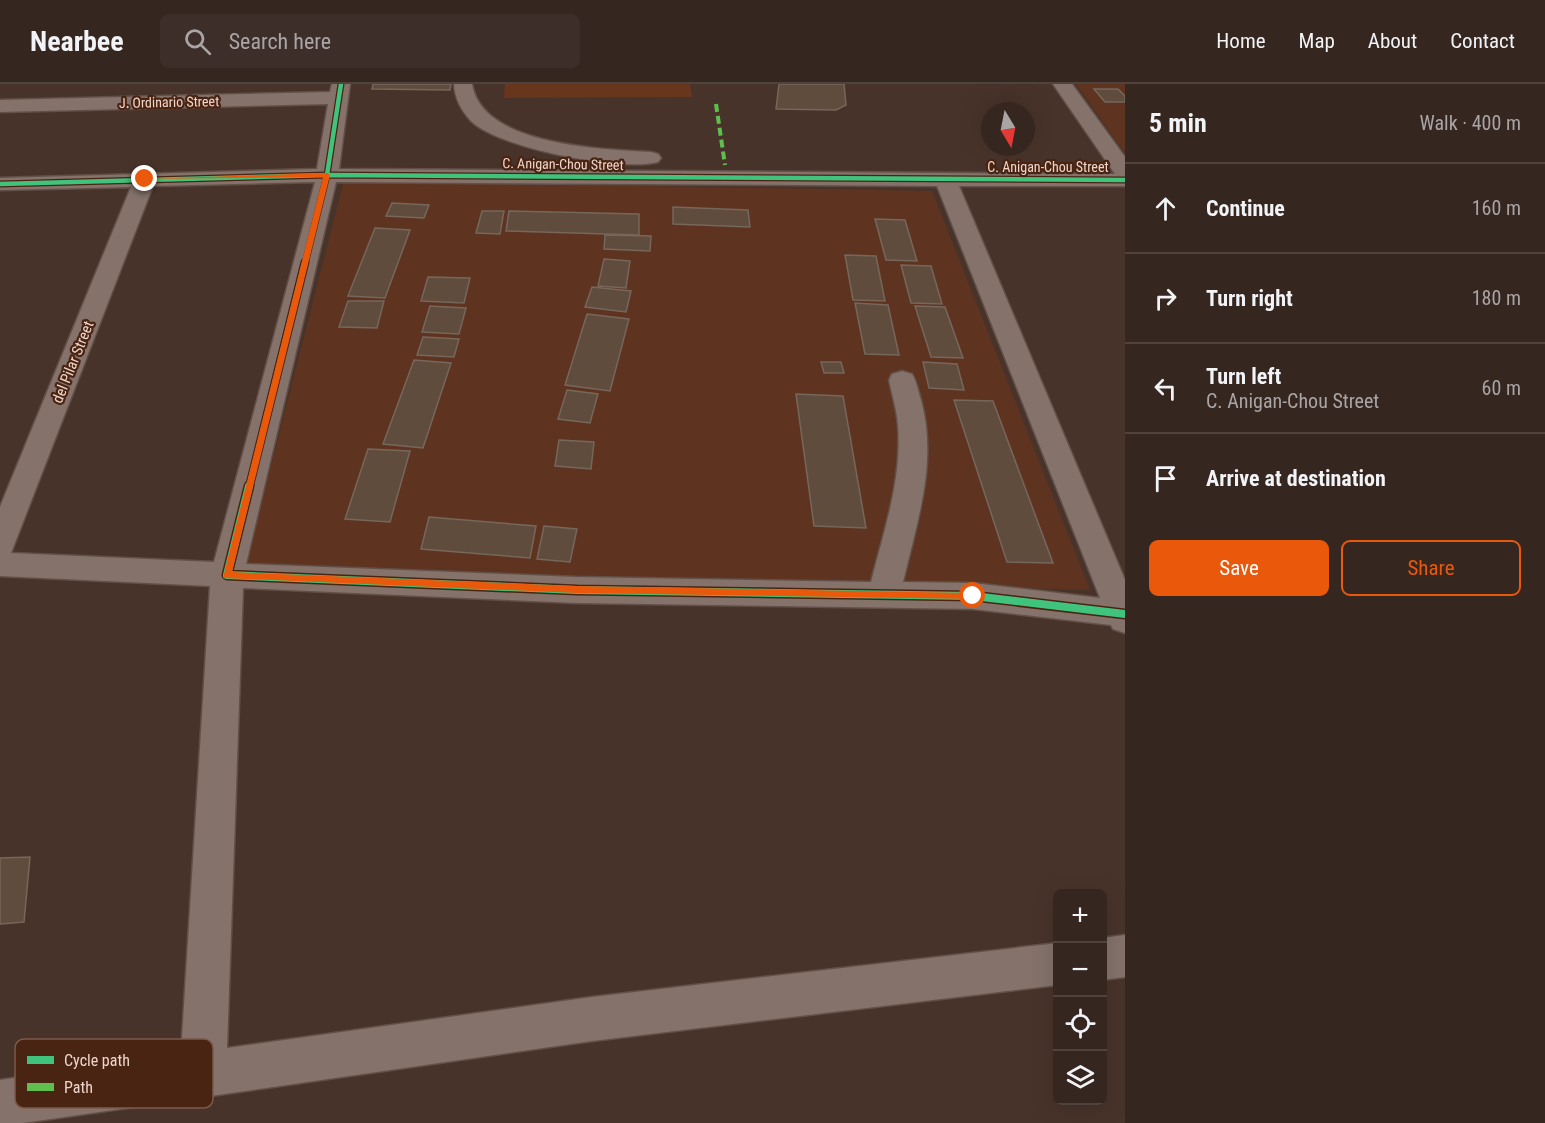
<!DOCTYPE html>
<meta charset="utf-8">
<style>
:root{--surface:#362620;--page:#3d2e29;--text:#f1f3f6;--muted:#aaa5a5;--line:#50433e;--accent:#ea580c}
body{margin:0;font-family:"Roboto Condensed",sans-serif;background:var(--page);color:var(--text)}
.controls{position:absolute;right:18px;bottom:18px;display:grid;overflow:hidden;border-radius:9px;box-shadow:0 6px 24px #0002}
.controls button{width:54px;height:54px;display:grid;place-items:center;padding:0;border:0;border-bottom:2px solid var(--line);background:var(--surface);color:var(--text);font:30px sans-serif}
.compass{position:absolute;left:981px;top:18px;width:54px;height:54px;border-radius:50%;background:var(--surface);box-shadow:0 6px 24px #0002;rotate:170deg}
.stop{position:absolute;width:18px;height:18px;margin:-14px;border:4px solid #ea580c;border-radius:50%;background:#fff}
.stop.end{background:#ea580c;border-color:#fff;box-shadow:0 2px 6px #0008}
.list{margin:0;padding:0;list-style:none}
h2{display:flex;justify-content:space-between;align-items:center;height:78px;margin:0;padding:0 24px;font-size:26px}
h2 small{font-size:20px;font-weight:400;color:var(--muted)}
.list li{display:grid;grid-template-columns:39px 1fr auto;gap:18px;align-items:center;box-sizing:border-box;height:90px;padding:0 24px;border-top:2px solid var(--line)}
.list b{display:block;font-size:22px;white-space:nowrap}
.list p{margin:0;font-size:20px;white-space:nowrap;color:var(--muted)}
.list em{font-size:20px;font-style:normal;color:var(--muted)}
.actions{display:flex;gap:12px;padding:18px 24px}
.actions a{flex:1;padding:14px 0;border:2px solid var(--accent);border-radius:9px;text-align:center;font-size:21px;color:var(--accent)}
.actions .main{background:var(--accent);color:#fff}
.icon{flex:none;width:33px;height:33px;fill:none;stroke:currentColor;stroke-width:2;stroke-linecap:round;stroke-linejoin:round}
.map{position:relative;flex:none;width:1125px;height:1039px;overflow:hidden}
header{display:flex;align-items:center;gap:36px;box-sizing:border-box;height:84px;padding:0 30px;background:var(--surface);border-bottom:2px solid var(--line)}
header strong{font-size:28px}
nav{display:flex;gap:33px;margin-inline-start:auto;font-size:21px}
.search{width:420px;height:54px;background:var(--page);display:flex;align-items:center;gap:15px;box-sizing:border-box;padding:0 21px;border-radius:9px;color:var(--muted);font-size:22px}
main{display:flex}
aside{flex:1;background:var(--surface)}
.map>svg:first-child{display:block}
.built{fill:#5e3420}
.green{fill:#68351d}
.building{fill:#604c3d;stroke:#76665b;stroke-width:1.5}
.lines{fill:none;stroke-linecap:round;stroke-linejoin:round}
.minor-casing{stroke:#625048;stroke-width:3}
.minor{fill:#84726b;fill-rule:evenodd}
.quiet{stroke:#5fbe4e;stroke-width:4;stroke-dasharray:8 4;stroke-linecap:butt}
.cycleway-far2-casing{stroke:#4a2413;stroke-width:7}
.cycleway-far1-casing{stroke:#4a2413;stroke-width:9}
.cycleway-casing{stroke:#4a2413;stroke-width:11}
.cycleway-far2{stroke:#40c37c;stroke-width:4.5}
.cycleway-far1{stroke:#40c37c;stroke-width:6}
.cycleway{stroke:#40c37c;stroke-width:8}
.route{fill:#ea580c}
.labels{text-anchor:middle;stroke-width:4.5;stroke-linejoin:round;paint-order:stroke}
.far-street-label{font-size:14px;fill:#efd6cb;stroke:#4a2413}
.street-label{font-size:15px;fill:#efd6cb;stroke:#4a2413}
.key{fill:#4a2413;stroke:#7c594a;stroke-width:1.5}
.key-label{font-size:16px;fill:#efd6cb}
</style>
<header>
<strong>Nearbee</strong>
<div class="search"><svg class="icon" aria-label="search" viewBox="0 0 24 24"><circle cx="10" cy="10" r="6"/><path d="M15 15l6 6"/></svg>Search here</div>
<nav><a>Home</a><a>Map</a><a>About</a><a>Contact</a></nav>
</header>
<main>
<div class="map">
<svg width="1125" height="1039" viewBox="0 0 1125 1039">
<rect width="100%" height="100%" fill="#48332a"/>
<!-- built -->
<g class="built">
<polygon points="1076,0 1125,0 1125,69"/>
<polygon points="344,97 932,107 1090,506 245,483"/>
</g>
<!-- green -->
<polygon class="green" points="505,0 690,0 692,13 504,14"/>
<!-- building -->
<g class="building">
<polygon points="373,0 451,0 450,6 372,5"/>
<polygon points="779,0 844,0 846,21 836,26 776,25"/>
<polygon points="1094,5 1118,5 1125,12 1125,18 1105,18"/>
<polygon points="392,119 429,121 424,134 386,132"/>
<polygon points="673,123 748,126 750,143 673,140"/>
<polygon points="482,127 504,127 500,150 476,149"/>
<polygon points="509,127 639,130 639,151 506,147"/>
<polygon points="875,135 905,136 917,177 886,176"/>
<polygon points="375,144 410,146 385,214 348,212"/>
<polygon points="605,151 651,152 650,167 604,165"/>
<polygon points="845,171 876,172 885,217 853,216"/>
<polygon points="604,175 630,177 626,204 598,202"/>
<polygon points="901,181 931,182 942,220 911,219"/>
<polygon points="428,193 470,194 464,219 421,217"/>
<polygon points="592,203 631,207 626,228 585,223"/>
<polygon points="348,217 384,217 377,244 339,243"/>
<polygon points="855,219 888,221 899,271 865,270"/>
<polygon points="430,222 466,224 459,250 422,248"/>
<polygon points="915,222 945,223 963,274 931,273"/>
<polygon points="587,230 629,235 610,307 565,301"/>
<polygon points="423,253 459,255 454,273 417,271"/>
<polygon points="414,276 451,279 423,364 383,360"/>
<polygon points="821,278 841,278 844,289 824,289"/>
<polygon points="923,278 957,280 964,306 929,304"/>
<polygon points="567,306 598,310 590,339 558,335"/>
<polygon points="796,310 843,312 866,444 814,442"/>
<polygon points="954,316 993,317 1053,479 1007,478"/>
<polygon points="559,356 594,358 591,385 555,382"/>
<polygon points="368,365 410,367 390,438 345,435"/>
<polygon points="429,433 536,442 530,474 421,465"/>
<polygon points="544,442 577,445 570,478 537,475"/>
<polygon points="30,773 24,838 0,840 0,774"/>
</g>
<g class="lines">
<defs>
<g id="minor">
<path d="M332 0H350L339 85 1115 90 1053 0H1072L1125 73V102H959L1125 496V549L1113 545 1111 541 973 525 577 519 243 504 227 964 592 913 1058 859V901L592 957 23 1039H0V996L181 970 210 502 0 492V423L131 103 0 106V94L317 85 328 20 0 28V16L330 8ZM315 98 214 478 11 469 153 102ZM336 98 937 102 1100 514 973 499 903 498C917 438 938 378 921 316 918 307 917 298 912 290L902 287 892 290 889 296C892 311 897 326 898 342 902 396 884 446 871 498L577 493 246 480Z"/>
<path d="M454 0H472C482 62 601 65 651 68L658 70 661 74 658 78C622 88 498 64 471 37 461 26 455 15 454 0Z"/>
<polygon points="1125,851 1125,893 1102,896 1102,854"/>
</g>
</defs>
<!-- minor casing -->
<use href="#minor" class="minor-casing"/>
<!-- minor -->
<use href="#minor" class="minor"/>
<!-- quiet -->
<polyline class="quiet" points="716,20 725,81"/>
<defs>
<g id="cycleway-far2">
<polyline points="0,100 327,91 1125,96"/>
<polyline points="305,180 327,91 341,0"/>
</g>
<polyline id="cycleway-far1" points="249,404 305,178"/>
<polyline id="cycleway" points="249,402 227,491 577,506 973,512 1125,530"/>
</defs>
<!-- cycleway-far2 casing -->
<use href="#cycleway-far2" class="cycleway-far2-casing"/>
<!-- cycleway-far1 casing -->
<use href="#cycleway-far1" class="cycleway-far1-casing"/>
<!-- cycleway casing -->
<use href="#cycleway" class="cycleway-casing"/>
<!-- cycleway-far2 -->
<use href="#cycleway-far2" class="cycleway-far2"/>
<!-- cycleway-far1 -->
<use href="#cycleway-far1" class="cycleway-far1"/>
<!-- cycleway -->
<use href="#cycleway" class="cycleway"/>
</g>
<!-- route -->
<polygon class="route" points="327,89 330,91 232,488 577,502 973,509 976,510 976,515 577,509 223,494 323,93 142,95"/>
<g class="labels">
<!-- far-street labels -->
<g class="far-street-label">
<text transform="translate(169 18) rotate(-1)" y="5">J. Ordinario Street</text>
<text transform="translate(563 80) rotate(1)" y="5">C. Anigan-Chou Street</text>
<text x="1048" y="88">C. Anigan-Chou Street</text>
</g>
<!-- street labels -->
<g class="street-label">
<text transform="translate(73 278) rotate(-68)" y="5">del Pilar Street</text>
</g>
</g>
<!-- legend -->
<rect x="15" y="955" width="198" height="69" rx="9" class="key"/>
<rect x="27" y="972" width="27" height="8" fill="#40c37c"/>
<rect x="27" y="999" width="27" height="8" fill="#5fbe4e"/>
<g class="key-label">
<text x="64" y="982">Cycle path</text>
<text x="64" y="1009">Path</text>
</g>
</svg>
<div class="controls">
<button>+</button>
<button>−</button>
<button><svg class="icon" aria-label="locate" viewBox="0 0 24 24"><circle cx="12" cy="12" r="6"/><path d="M12 2v4M12 18v4M2 12h4M18 12h4"/></svg></button>
<button><svg class="icon" aria-label="layers" viewBox="0 0 24 24"><path d="M12 4l9 5-9 5-9-5zM3 14l9 5 9-5"/></svg></button>
</div>
<svg class="compass" viewBox="-18 -18 36 36"><path d="M0-13l5 13h-10z" fill="#e53935"/><path d="M0 13l5-13h-10z" fill="#aaa5a5"/></svg>
<div class="stop" style="left:973px;top:512px"></div>
<div class="stop end" style="left:145px;top:95px"></div>
</div>
<aside>
<h2>5 min<small>Walk · 400 m</small></h2>
<ul class="list">
<li><svg class="icon" aria-label="ahead" viewBox="0 0 24 24"><path d="M12 20V5M6 11l6-6 6 6"/></svg><div><b>Continue</b></div><em>160 m</em></li>
<li><svg class="icon" aria-label="right" viewBox="0 0 24 24"><path d="M7 20v-9h11M14 6l5 5-5 5"/></svg><div><b>Turn right</b></div><em>180 m</em></li>
<li><svg class="icon" aria-label="left" viewBox="0 0 24 24"><path d="M17 20v-9H6M10 6l-5 5 5 5"/></svg><div><b>Turn left</b><p>C. Anigan-Chou Street</p></div><em>60 m</em></li>
<li><svg class="icon" aria-label="arrive" viewBox="0 0 24 24"><path d="M6 21V4h12l-3 4 3 4H6"/></svg><div><b>Arrive at destination</b></div></li>
</ul>
<div class="actions"><a class="main">Save</a><a>Share</a></div>
</aside>
</main>
